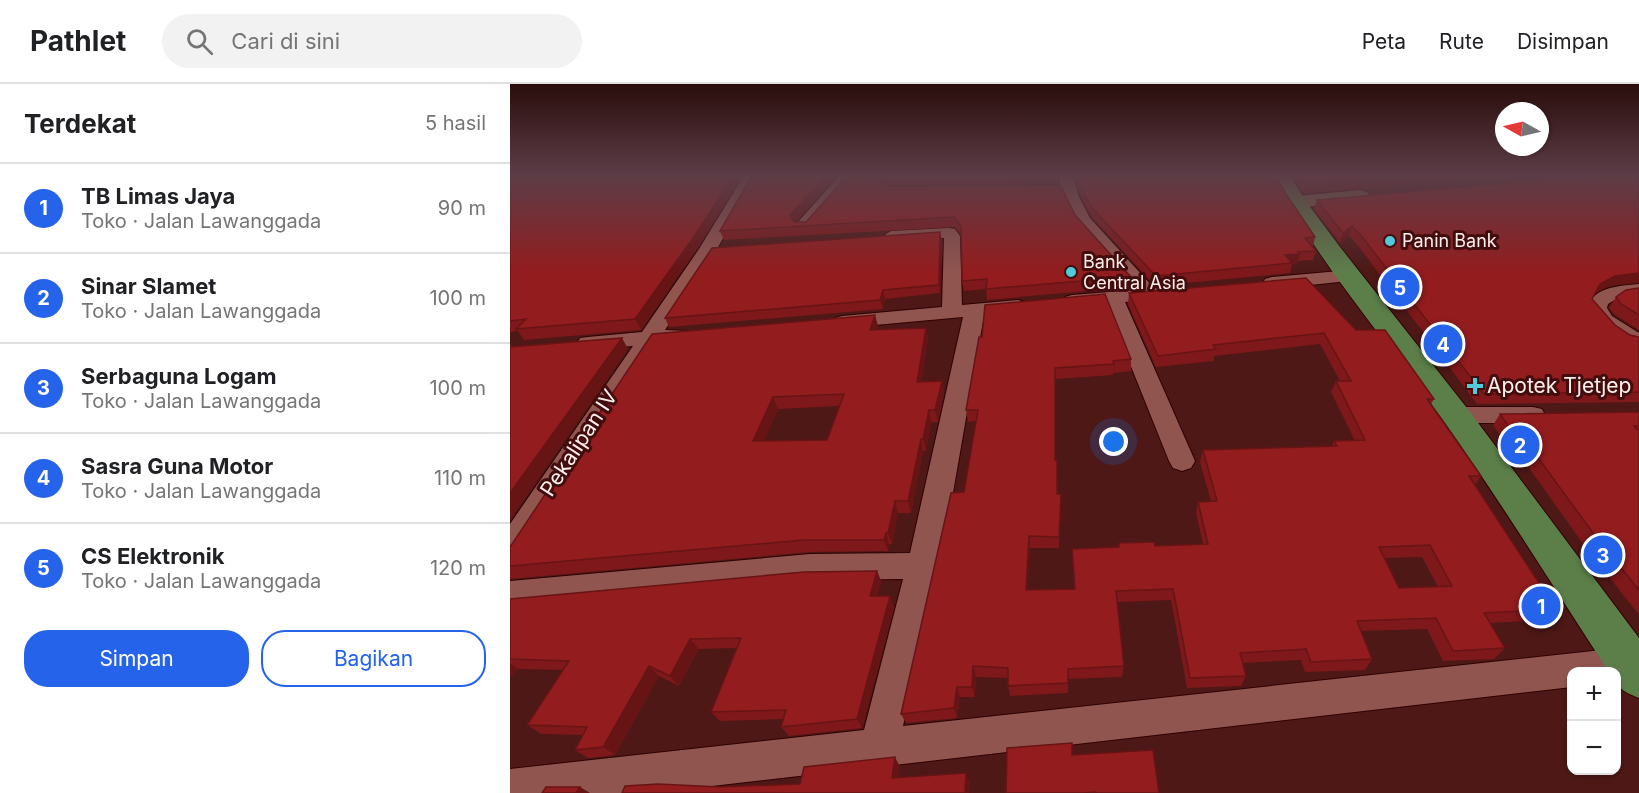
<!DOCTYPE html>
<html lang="id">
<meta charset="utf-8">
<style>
:root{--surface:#fff;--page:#f2f2f2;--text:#202124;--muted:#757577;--line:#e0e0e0;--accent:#2563eb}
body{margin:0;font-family:Inter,sans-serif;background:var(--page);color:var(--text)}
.controls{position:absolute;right:18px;bottom:18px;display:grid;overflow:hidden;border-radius:12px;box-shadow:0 2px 4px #0004}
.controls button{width:54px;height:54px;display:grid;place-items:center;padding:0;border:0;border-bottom:2px solid var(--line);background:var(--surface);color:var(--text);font:30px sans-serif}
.compass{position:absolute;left:985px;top:18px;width:54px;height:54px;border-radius:50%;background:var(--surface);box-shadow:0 2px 4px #0004;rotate:278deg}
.you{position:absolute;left:604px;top:358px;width:21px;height:21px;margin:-15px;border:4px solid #fff;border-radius:50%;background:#1a73e8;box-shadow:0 0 0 9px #1a73e833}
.badge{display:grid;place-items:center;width:39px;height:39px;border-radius:50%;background:var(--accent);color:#fff;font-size:20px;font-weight:700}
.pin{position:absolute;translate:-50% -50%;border:3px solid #fff;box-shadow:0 2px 6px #0006}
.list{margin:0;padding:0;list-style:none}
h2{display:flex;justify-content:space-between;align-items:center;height:78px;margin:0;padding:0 24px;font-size:26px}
h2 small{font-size:20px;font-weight:400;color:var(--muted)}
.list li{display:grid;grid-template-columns:39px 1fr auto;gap:18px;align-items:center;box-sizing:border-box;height:90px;padding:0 24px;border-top:2px solid var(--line)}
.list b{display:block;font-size:22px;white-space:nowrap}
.list p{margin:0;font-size:20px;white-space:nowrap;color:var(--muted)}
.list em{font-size:20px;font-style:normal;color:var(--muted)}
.actions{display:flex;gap:12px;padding:18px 24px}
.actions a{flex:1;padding:14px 0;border:2px solid var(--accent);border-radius:24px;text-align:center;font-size:21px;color:var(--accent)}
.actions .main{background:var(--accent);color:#fff}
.icon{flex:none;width:33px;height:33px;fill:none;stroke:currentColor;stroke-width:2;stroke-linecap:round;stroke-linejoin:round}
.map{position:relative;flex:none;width:1129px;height:709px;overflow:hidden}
header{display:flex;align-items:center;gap:36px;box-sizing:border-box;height:84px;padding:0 30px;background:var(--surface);border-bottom:2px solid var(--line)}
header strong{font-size:28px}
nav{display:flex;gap:33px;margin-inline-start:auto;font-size:21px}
.search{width:420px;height:54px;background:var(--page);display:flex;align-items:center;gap:15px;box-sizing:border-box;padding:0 21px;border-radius:33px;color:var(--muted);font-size:22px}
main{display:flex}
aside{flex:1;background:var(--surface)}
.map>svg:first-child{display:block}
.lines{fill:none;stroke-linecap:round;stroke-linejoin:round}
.street-casing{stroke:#300002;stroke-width:2}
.secondary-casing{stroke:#300002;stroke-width:2}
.primary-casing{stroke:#300002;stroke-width:2}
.street{fill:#915550;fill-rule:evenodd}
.secondary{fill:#776a4d;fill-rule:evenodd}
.primary{fill:#5c7f4a;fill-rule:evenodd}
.wall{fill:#7e181a;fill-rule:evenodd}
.shaded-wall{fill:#671415}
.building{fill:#931c1e;stroke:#671415;stroke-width:1.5;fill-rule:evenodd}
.poi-dot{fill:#52cbd9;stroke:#420d0c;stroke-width:2}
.labels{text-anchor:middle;stroke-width:6;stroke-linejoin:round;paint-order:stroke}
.far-poi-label{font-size:18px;fill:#feefee;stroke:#420d0c;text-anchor:start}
.poi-label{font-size:21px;fill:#feefee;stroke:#420d0c;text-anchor:start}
.street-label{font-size:21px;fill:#feefee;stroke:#420d0c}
</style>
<header>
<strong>Pathlet</strong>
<div class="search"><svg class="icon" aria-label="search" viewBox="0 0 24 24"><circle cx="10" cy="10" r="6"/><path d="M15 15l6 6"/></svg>Cari di sini</div>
<nav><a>Peta</a><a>Rute</a><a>Disimpan</a></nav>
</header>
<main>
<aside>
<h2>Terdekat<small>5 hasil</small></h2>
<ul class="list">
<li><span class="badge">1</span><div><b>TB Limas Jaya</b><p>Toko · Jalan Lawanggada</p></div><em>90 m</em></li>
<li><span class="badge">2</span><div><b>Sinar Slamet</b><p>Toko · Jalan Lawanggada</p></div><em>100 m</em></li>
<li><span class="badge">3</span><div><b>Serbaguna Logam</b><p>Toko · Jalan Lawanggada</p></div><em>100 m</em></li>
<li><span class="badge">4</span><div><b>Sasra Guna Motor</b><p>Toko · Jalan Lawanggada</p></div><em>110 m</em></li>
<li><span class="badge">5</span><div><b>CS Elektronik</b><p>Toko · Jalan Lawanggada</p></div><em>120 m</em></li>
</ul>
<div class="actions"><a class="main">Simpan</a><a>Bagikan</a></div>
</aside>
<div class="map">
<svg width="1129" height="709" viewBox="0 0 1129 709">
<rect width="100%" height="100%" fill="#4d1816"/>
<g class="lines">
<defs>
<g id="street">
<polygon points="235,90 249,90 207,165 155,246 180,247 184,251 180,255 146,260 11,473 0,476 0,440 123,262 78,265 70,264 67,259 70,254 78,253 132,248 189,165"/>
<polygon points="331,90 346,90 299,145 287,145 285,142 287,139"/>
<polygon points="548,90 562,90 569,113 580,134 644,204 661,205 664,209 661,213 615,218 685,377 681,384 672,387 663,384 659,377 596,220 562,223 555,221 552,217 555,213 562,211 625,206 567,139 553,109 518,109 511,105 518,101 550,101"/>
<polygon points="439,144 445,145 450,152 452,221 508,216 515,218 518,222 515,226 474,231 441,420 393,642 1120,563 1129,567 1129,593 1106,598 1106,588 1062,588 1062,603 141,709 0,709 0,685 354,646 393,495 300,496 0,525 0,497 300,470 400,469 453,233 332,244 325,242 322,238 325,234 332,232 432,223 434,154 381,157 373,152 381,147"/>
<polygon points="841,186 848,188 850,192 848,196 762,205 755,203 753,199 755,195 762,193"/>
<path d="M1129 200V212L1108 214 1098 220 1097 224 1102 232 1129 249V265C1108 260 1088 242 1077 224 1084 202 1110 202 1129 200Z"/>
<polygon points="946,323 1023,323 1032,325 1035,331 1032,337 1023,339 946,339 937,337 934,331 937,325"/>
</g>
<polygon id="secondary" points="850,106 857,108 860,112 857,116 786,124 779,122 776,118 779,114 786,112"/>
<path id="primary" d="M761 90H779L795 116 830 163 957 324 1129 554V614C1114 608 1106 605 1106 588H1099C1044 504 991 418 933 336 875 255 808 178 761 90Z"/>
</defs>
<!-- street casing -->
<use href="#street" class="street-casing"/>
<!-- secondary casing -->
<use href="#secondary" class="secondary-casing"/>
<!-- primary casing -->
<use href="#primary" class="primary-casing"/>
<!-- street -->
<use href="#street" class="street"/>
<!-- secondary -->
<use href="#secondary" class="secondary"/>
<!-- primary -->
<use href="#primary" class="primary"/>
</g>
<!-- wall -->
<g class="wall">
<polygon points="0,90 234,90 187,164 131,246 14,256 8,247 0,248"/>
<polygon points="243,90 328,90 286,138 296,138 339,90 547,90 547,99 375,101 378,102 565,131 621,193 620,203 477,216 476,205 454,207 452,197 451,151 445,143 214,156 210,147"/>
<polygon points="564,90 765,90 776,110 805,153 803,163 806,167 803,176 788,177 787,180 782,180 780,189 645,202 582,133 571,112"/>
<polygon points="782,90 1007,90 793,109"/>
<polygon points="807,116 1098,202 1085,209 1082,215 1105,241 1120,251 1129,253 1129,318 967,320 850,164 839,152 830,159 804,125"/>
<polygon points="432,156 430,209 375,215 373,225 159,243 155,234"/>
<polygon points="1129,204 1129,246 1104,230 1099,224 1106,213"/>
<path d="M619 209 846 246 924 315 921 320 971 392 965 401 1046 525 1035 536 980 539 995 564 984 575 933 577 917 545 851 547 862 575 855 586 795 588 791 576 733 579 736 592 731 602 677 604 661 516 607 518 614 582 612 593 558 595V609L500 612 498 602V594L466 593 465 613H450L447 634 396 639 391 630 454 408 466 337 458 338 456 326 469 253 621 275V287L603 289V291L545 295V376L548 410 551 421 549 464H520L517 506 564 505 562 465 608 463 609 459 645 462 693 460 686 429 688 418 701 417 690 378 693 366 822 362 824 357H845L821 308 826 297H830L810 260 704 272V277L646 283 618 220ZM912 473 928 503 889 504 874 474Z"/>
<path d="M368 242 367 246 416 244 418 255 411 298 432 297 434 308 428 338H421L416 367H413L401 429H388L382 460H379L378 467 300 468 0 495V463ZM329 322 317 356 254 357 268 325Z"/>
<polygon points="1129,328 1129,531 1073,460 1005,364 992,354 983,341 990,330"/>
<polygon points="367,487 371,497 367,512 384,523 352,644 279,652 271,643 274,635 210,637 201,628 226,564 189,565 169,602 149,592 105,671 78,674 65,666 73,651 31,650 17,641 53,586 8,585 2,592 0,592 0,515"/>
</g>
<!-- shaded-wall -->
<g class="shaded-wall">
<polygon points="225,90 234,90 187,164 131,246 125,235"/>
<polygon points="318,90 328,90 283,141 280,131"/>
<polygon points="913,90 1007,90 793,109 796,100"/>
<polygon points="842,142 839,152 830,159 833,149"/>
<polygon points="430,148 432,156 430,209 429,201"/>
<polygon points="790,170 787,180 782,180 775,171"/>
<polygon points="1129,189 1129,199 1098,202 1084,210 1090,200 1105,192"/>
<polygon points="373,206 375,215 373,225 370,216"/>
<polygon points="365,231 368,242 363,258 360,246"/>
<polygon points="416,244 418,255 410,309 407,298"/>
<polygon points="112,254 118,265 0,436 0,409"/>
<polygon points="432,297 434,308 428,338 425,326"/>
<polygon points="263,313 268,325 249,369 243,357"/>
<polygon points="419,326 421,338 416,367 413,355"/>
<polygon points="411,355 413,367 401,429 398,417"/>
<polygon points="551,410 551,421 549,464 549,453"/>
<polygon points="385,417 388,429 382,460 378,449"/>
<polygon points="376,449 379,460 378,467 374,456"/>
<polygon points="519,452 520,464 517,518 516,506"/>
<polygon points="367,487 371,497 365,523 360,512"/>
<polygon points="380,512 384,523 352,644 347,635"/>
<polygon points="180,555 189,565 169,602 160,592"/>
<polygon points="0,579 8,585 2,592 0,591"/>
<polygon points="139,582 149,592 105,671 93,663"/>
<polygon points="463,582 466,593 465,613 462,603"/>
<polygon points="447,603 450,613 447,634 444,624"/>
<polygon points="385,673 390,683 387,703 382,694"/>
<polygon points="456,689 460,698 459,709 455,709"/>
<polygon points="70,703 80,709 66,709"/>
</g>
<!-- building -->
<g class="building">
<polygon points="0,90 225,90 183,154 125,235 6,245 16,235 0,237"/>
<polygon points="243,90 318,90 280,131 284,138 296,138 339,90 547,90 371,92 369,97 378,102 551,102 565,131 621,193 476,205 477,195 452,197 451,142 444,133 210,147"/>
<polygon points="567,90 765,90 776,110 805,153 795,154 806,167 788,168 790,170 775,171 782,179 646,192 582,124 571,103"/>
<polygon points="789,90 913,90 796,100"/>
<polygon points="1096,90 1122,90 1129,95 1129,189 1105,192 1090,200 1082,215 1105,241 1120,251 1129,253 1129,308 974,310 853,154 842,142 833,149 807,116"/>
<polygon points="430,148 429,201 373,206 370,216 155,234 202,164"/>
<path d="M796 194 846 246H875L924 315H917L971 392H959L1046 525 974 529 995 564 943 567 926 534 847 537 862 575 801 578 796 565 730 569 736 592 680 594 663 505 606 507 614 582 558 585V599L498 602V584L463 582 462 603H447L444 624 391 630 441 409 454 408 468 326H456L469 253H472L475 221 595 210 621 275 603 277 604 280 545 284V376H547V410H551L549 453 519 452 516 506 565 505 562 465 609 463V459L644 458 645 462 698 460 688 418 707 417 693 366 827 362 824 357 855 356 826 297H841L814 249 703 261 706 265 648 272 619 209ZM920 461 942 502 889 504 869 463Z"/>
<polygon points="1129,204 1129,231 1111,220 1106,213 1116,206"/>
<path d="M365 231 360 246 416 244 407 298 432 297 425 326H419L413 355H411L398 417H385L378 449H376L374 456H294L0 482V463L142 250ZM334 310 317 356 243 357 263 313Z"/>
<polygon points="112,254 0,409 0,263"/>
<polygon points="1129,328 1129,342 1124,342 1129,347 1129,506 1083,449 1013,353 999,343 990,330"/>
<polygon points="367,487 360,512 380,512 347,635 271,643 276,626 201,628 231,554 180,555 160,592 139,582 93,663 65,666 77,643 17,641 59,577 0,575 0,515 294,488"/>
<polygon points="562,659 562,671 643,666 649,709 586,709 586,708 574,709 496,709 497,664"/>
<polygon points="385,673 382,694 456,689 455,709 112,709 115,702 148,700 210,703 290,700 294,683"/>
<polygon points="36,703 70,703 66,709 32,709"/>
</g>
<!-- sky -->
<linearGradient id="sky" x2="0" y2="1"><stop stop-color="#2a0d0c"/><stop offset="0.48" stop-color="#5c3d47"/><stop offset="1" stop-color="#5c3d47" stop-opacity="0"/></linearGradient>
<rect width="1129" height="189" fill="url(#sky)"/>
<!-- markers -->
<g class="poi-dot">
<circle cx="880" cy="157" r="6"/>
<circle cx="561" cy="188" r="6"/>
<path d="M962 293h6v6h6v6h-6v6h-6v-6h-6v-6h6z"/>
</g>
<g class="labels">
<!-- far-poi labels -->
<g class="far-poi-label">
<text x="892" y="163">Panin Bank</text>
<text x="573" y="184">Bank<tspan x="573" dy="21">Central Asia</tspan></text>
</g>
<!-- poi labels -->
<g class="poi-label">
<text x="977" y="309">Apotek Tjetjep</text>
</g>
<!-- street labels -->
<g class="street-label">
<text transform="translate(69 359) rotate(-57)" y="7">Pekalipan IV</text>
</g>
</g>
</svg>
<div class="controls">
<button>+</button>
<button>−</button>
</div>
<svg class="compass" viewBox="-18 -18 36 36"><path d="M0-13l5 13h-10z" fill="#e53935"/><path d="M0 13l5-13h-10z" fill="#757577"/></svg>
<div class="you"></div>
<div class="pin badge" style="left:1031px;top:522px">1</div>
<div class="pin badge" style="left:1010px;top:361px">2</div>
<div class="pin badge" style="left:1093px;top:471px">3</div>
<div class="pin badge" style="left:933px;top:260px">4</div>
<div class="pin badge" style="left:890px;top:203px">5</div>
</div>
</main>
